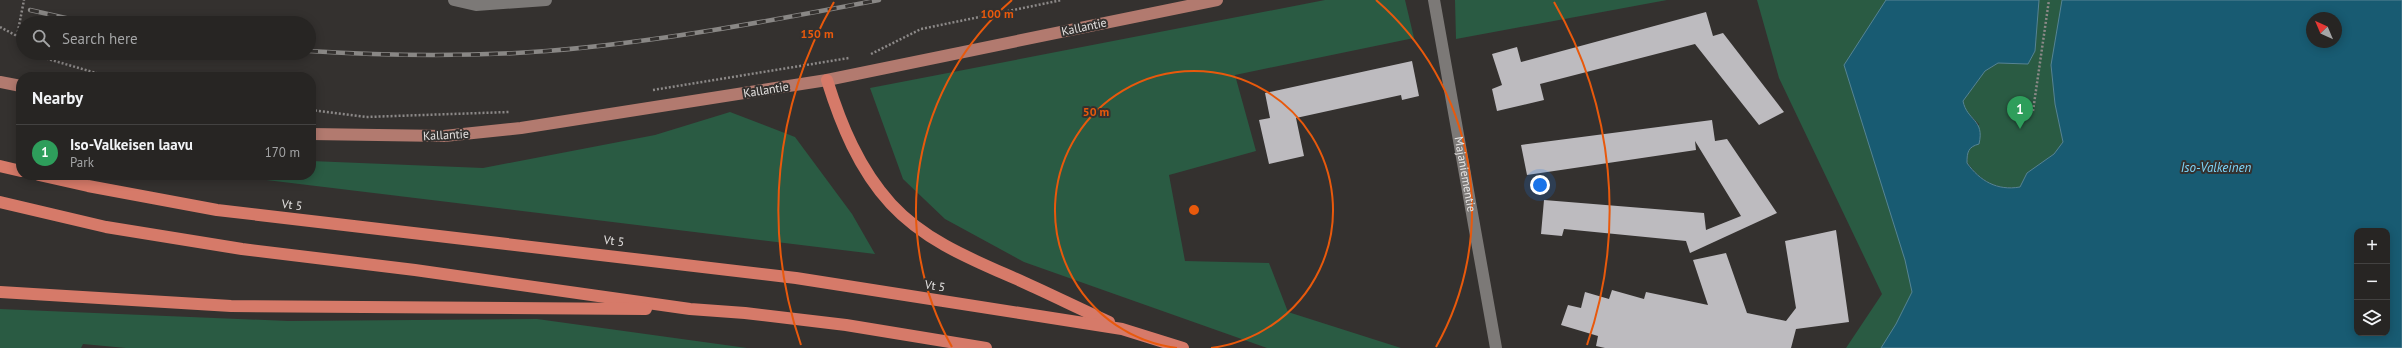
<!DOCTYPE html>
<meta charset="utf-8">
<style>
:root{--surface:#272523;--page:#2f2d2b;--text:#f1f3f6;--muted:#a4a5a6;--line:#434241;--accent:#8c9099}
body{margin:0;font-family:"PT Sans",sans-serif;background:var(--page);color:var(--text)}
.controls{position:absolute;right:12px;bottom:12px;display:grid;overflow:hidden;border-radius:8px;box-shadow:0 2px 10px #0003}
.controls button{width:36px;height:36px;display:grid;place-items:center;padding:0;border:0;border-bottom:1px solid var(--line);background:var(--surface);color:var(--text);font:20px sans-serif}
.compass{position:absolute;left:2306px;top:12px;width:36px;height:36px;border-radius:50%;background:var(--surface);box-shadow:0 2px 10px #0003;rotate:316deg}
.you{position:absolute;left:1540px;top:185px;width:14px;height:14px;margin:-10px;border:3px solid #fff;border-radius:50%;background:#1a73e8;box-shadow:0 0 0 6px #1a73e833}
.badge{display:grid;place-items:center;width:26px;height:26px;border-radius:50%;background:var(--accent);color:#fff;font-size:13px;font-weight:700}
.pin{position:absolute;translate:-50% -33px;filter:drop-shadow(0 1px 2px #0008)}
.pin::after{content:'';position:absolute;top:21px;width:14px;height:12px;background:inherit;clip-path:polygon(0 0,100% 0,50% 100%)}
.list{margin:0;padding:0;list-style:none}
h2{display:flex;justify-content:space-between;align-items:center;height:52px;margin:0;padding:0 16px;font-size:17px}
h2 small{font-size:13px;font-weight:400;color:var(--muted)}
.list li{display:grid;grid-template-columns:26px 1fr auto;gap:12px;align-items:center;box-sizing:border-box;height:56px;padding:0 16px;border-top:1px solid var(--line)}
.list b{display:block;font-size:15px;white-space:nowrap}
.list p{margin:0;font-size:13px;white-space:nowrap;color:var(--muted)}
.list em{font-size:13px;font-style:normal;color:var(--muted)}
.icon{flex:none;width:22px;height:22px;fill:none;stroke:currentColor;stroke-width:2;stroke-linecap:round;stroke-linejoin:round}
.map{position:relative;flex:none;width:2402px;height:348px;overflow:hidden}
.search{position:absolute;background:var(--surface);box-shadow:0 2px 10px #0003;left:16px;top:16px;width:300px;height:44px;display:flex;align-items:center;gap:10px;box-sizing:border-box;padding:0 14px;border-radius:22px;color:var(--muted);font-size:15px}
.panel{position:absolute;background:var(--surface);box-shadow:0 2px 10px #0003;left:16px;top:72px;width:300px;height:108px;border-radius:16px}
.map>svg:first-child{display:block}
.green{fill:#2a5b43}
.water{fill:#185b72;stroke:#568494;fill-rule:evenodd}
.building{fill:#bdbbbf}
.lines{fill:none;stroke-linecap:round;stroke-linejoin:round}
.path{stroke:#8c8988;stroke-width:2.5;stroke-dasharray:2 2;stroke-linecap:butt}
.minor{stroke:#7c7977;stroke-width:12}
.major{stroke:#b27a6f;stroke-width:12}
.highway{stroke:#d67a69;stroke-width:12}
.rail-casing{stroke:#898785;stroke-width:4.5}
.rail{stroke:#34312f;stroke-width:3;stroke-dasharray:9;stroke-linecap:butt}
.ring{fill:none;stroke:#e8590c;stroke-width:2}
.labels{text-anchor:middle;stroke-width:4;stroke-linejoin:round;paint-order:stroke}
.street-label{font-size:12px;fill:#e5e3e2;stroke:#34312f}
.water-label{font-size:13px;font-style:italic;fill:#7ed6fa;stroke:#34312f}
.centre{fill:#e8590c;stroke:#34312f;stroke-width:2}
.ring-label{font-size:12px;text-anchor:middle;font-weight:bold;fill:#e8590c;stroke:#34312f;stroke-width:4;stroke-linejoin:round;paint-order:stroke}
</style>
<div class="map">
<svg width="2402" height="348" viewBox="0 0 2402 348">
<rect width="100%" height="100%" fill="#34312f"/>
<!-- green -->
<g class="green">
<polygon points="1325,0 1405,0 1414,38 1235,75 1256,151 1169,175 1185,261 1269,263 1288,312 1401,348 1267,348 1024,262 945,219 903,179 870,88"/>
<polygon points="1455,0 1667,0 1456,39"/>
<polygon points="1757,0 1957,0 1918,100 1985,192 1881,348 1846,348 1882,294 1779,78"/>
<path d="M2039 0H2189L2051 65 2055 104 2063 142 2054 154 2027 173 2020 187C1997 191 1980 181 1967 162L1968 152 1979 124 1965 110 1963 101 1985 71 1998 63 2028 64 2035 51Z"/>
<polygon points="730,112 795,137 852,214 875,254 226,175 311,175 311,161 483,168 655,135"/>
<polygon points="0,309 288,321 537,319 747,348 126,348 83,344 81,348 0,348"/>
</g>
<!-- water -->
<path class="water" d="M1886 0H2039L2035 51 2028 64 1998 63 1985 71 1963 101C1967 121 1985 119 1979 144 1968 147 1967 152 1967 163 1980 181 1997 191 2020 187L2027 173 2054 154 2063 142 2055 104 2051 65 2062 0H2402V348H1881L1896 324 1912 292 1905 260 1844 65ZM2312 18H2336V42H2312ZM2357 231H2387V333H2357Z"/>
<!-- building -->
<g class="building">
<polygon points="1706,12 1713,36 1723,33 1784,112 1759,125 1695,44 1540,84 1544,100 1497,111 1492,89 1502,85 1492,54 1517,47 1521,62"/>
<polygon points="1412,61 1419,96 1402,100 1401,95 1296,118 1304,156 1269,164 1259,120 1270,118 1265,93"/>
<polygon points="1712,120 1715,141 1727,139 1777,213 1690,253 1686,241 1564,229 1562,236 1541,234 1544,200 1704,213 1706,230 1741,216 1695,141 1696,150 1527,175 1521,145"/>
<polygon points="1836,230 1849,322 1796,329 1791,348 1605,348 1596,346 1598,336 1561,325 1568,305 1581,308 1585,292 1609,299 1612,290 1644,299 1646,292 1708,305 1693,260 1726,253 1747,313 1786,321 1796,308 1785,241"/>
</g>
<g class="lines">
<!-- path -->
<g class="path">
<polyline points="0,27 17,36 23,46"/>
<polyline points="17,36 24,0"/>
<polyline points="27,53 110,77"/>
<polyline points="871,54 921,29 1062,0"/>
<polyline points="653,90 849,58"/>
<polyline points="311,110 366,117 509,112"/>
<polyline points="2033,111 2049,0"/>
</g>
<!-- minor -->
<g class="minor">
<polyline points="454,0 476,5 546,0"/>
<path id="s1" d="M1434 0 1496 348"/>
</g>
<!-- major -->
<g class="major">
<polyline points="0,82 21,86"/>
<polyline points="311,134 444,136 521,128 827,80 1217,0"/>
</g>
<!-- highway -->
<g class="highway">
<path d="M827 80C841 125 859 169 891 204 927 243 976 261 1023 282 1052 295 1080 309 1109 322"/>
<polyline points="0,166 21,171"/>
<polyline points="39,175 88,186 217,210 796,278 1122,329 1183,348"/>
<polyline points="0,202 106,227 242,249 415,270 690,309 745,313 846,325 986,348"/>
<polyline points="0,292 231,306 646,309"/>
</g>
<defs>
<g id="rail">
<polyline points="30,10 88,23"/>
<path d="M309 51C388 56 468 57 547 51 659 42 769 21 879 0"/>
</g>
</defs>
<!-- rail casing -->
<use href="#rail" class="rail-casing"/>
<!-- rail -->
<use href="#rail" class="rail"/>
</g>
<!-- distance rings -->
<g class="ring">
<path d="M1177 348A139 139 0 1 1 1211 348"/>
<path d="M952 347A278 278 0 0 1 1012 0M1376 0A278 278 0 0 1 1436 347"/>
<path d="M801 345A416 416 0 0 1 834 2M1554 2A416 416 0 0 1 1587 345"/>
</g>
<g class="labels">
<!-- street labels -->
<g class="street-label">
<text transform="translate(1084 27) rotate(-12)" y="4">Kallantie</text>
<text transform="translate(766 90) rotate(-9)" y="4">Kallantie</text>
<text transform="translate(446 135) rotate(-3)" y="4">Kallantie</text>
<text dy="4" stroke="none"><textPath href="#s1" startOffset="177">Majaniementie</textPath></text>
<text transform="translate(292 205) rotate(7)" y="4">Vt 5</text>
<text transform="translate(614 241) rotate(7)" y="4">Vt 5</text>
<text transform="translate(935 286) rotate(9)" y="4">Vt 5</text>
</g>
<!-- water labels -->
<g class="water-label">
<text x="2216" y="172">Iso-Valkeinen</text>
</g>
</g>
<circle cx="1194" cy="210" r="6" class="centre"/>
<g class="ring-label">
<text x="997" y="18">100 m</text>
<text x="817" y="38">150 m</text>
<text x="1096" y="116">50 m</text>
</g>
</svg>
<div class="controls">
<button>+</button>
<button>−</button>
<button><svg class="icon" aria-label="layers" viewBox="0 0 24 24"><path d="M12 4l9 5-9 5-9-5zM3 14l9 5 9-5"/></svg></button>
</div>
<svg class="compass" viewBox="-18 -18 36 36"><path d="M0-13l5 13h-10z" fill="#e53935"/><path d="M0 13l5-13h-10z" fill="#a4a5a6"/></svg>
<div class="you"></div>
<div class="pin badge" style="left:2020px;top:129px;background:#2e9e5b">1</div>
<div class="search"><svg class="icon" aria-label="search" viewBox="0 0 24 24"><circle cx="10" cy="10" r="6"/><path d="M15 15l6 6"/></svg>Search here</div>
<section class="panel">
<h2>Nearby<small></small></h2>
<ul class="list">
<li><span class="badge" style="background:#2e9e5b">1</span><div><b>Iso-Valkeisen laavu</b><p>Park</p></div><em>170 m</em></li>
</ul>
</section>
</div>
